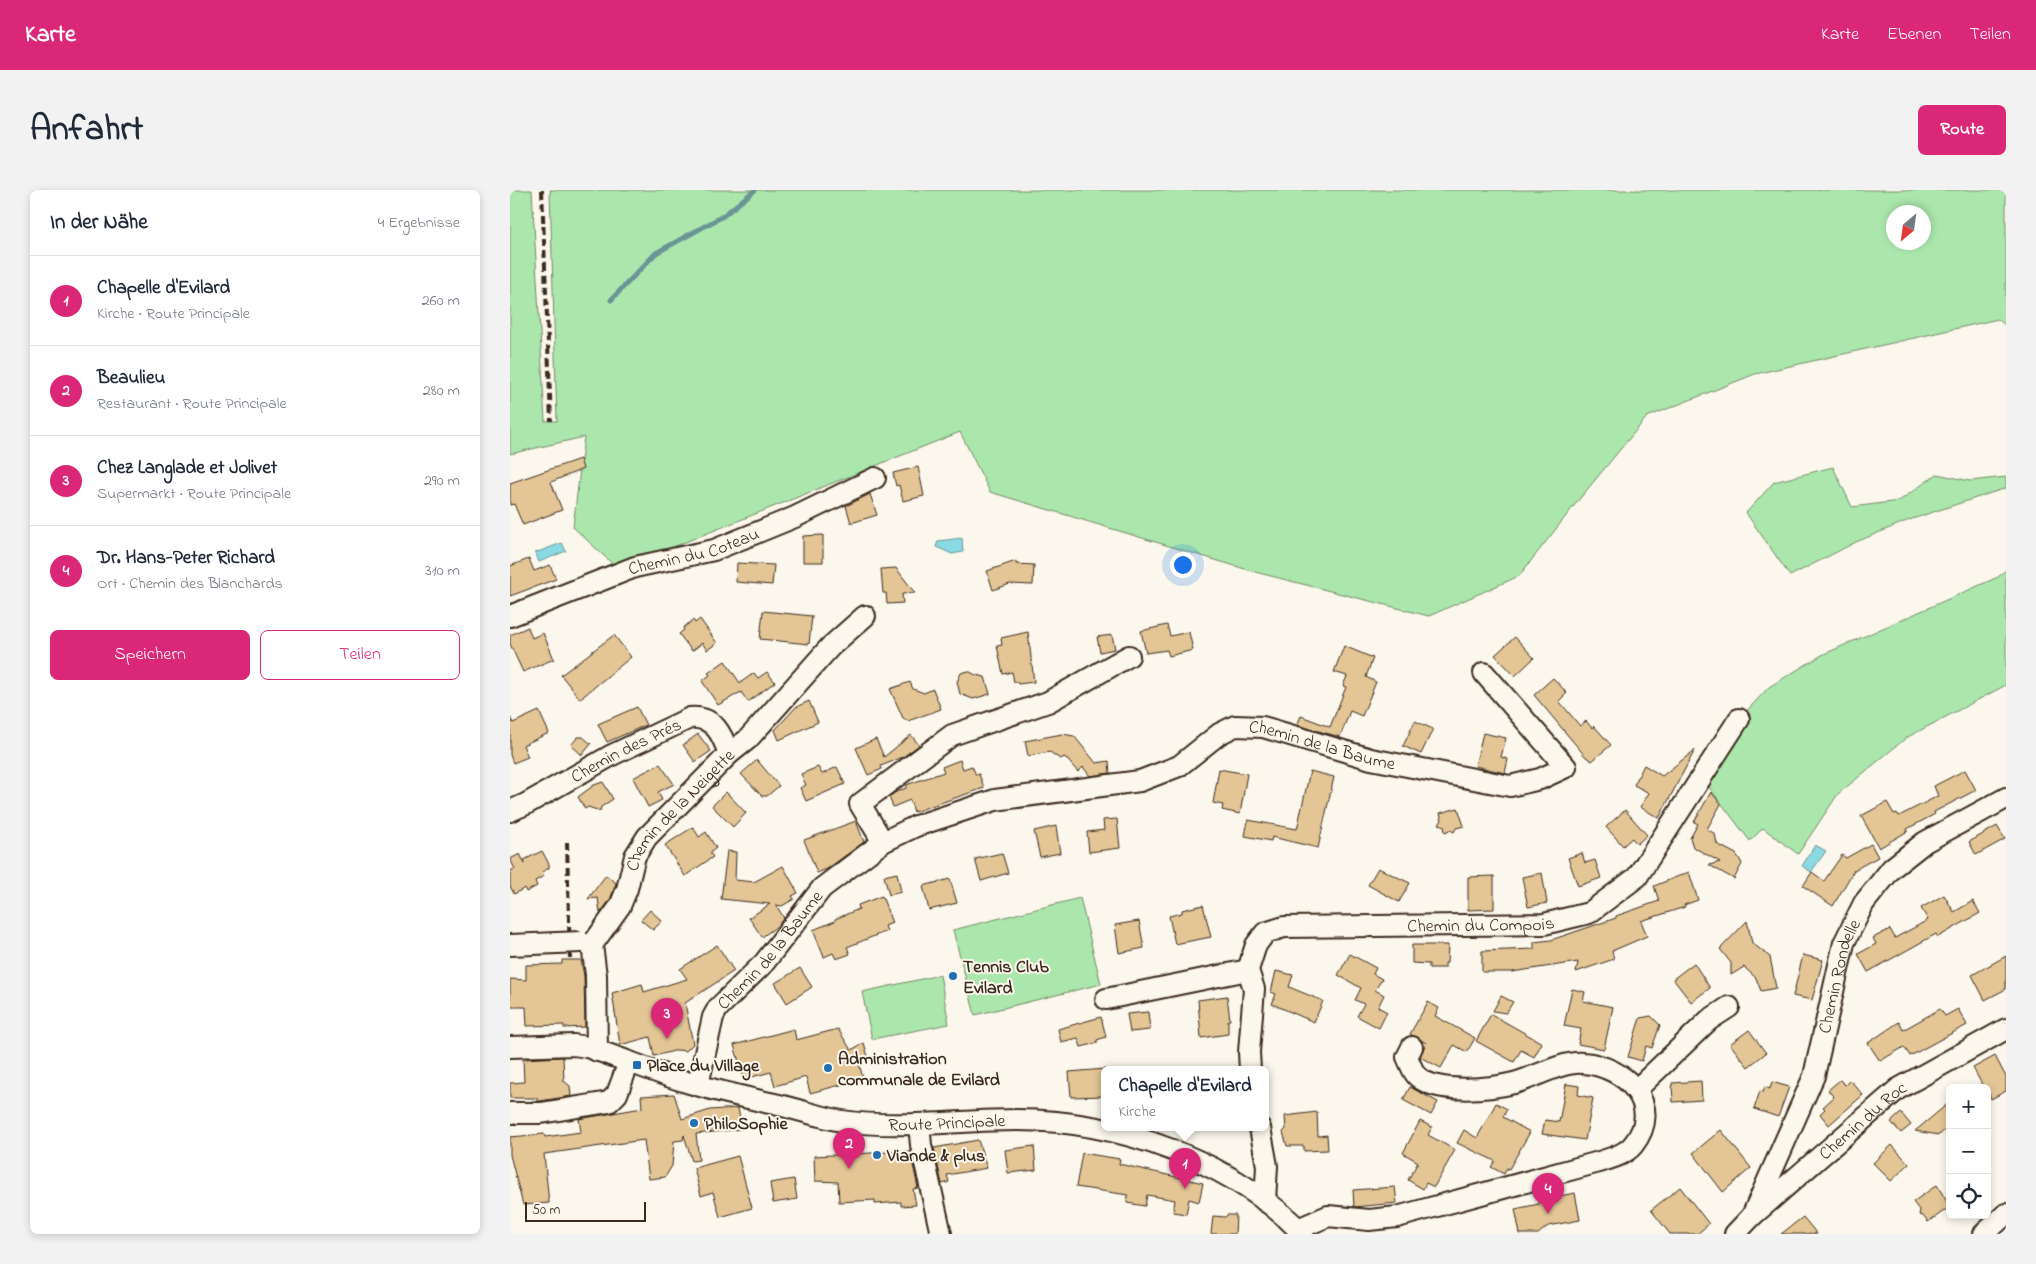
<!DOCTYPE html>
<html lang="de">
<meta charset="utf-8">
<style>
:root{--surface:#fff;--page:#f2f2f3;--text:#1f2937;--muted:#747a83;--line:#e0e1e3;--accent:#db2777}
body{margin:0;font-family:"Indie Flower",sans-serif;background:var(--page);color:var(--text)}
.controls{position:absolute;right:15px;bottom:15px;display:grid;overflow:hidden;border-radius:8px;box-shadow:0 2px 8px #0003}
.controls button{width:45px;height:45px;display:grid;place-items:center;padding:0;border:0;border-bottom:1px solid var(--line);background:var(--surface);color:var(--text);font:25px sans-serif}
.compass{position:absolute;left:1376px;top:15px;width:45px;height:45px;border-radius:50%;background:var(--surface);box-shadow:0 2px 8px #0003;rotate:209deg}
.scale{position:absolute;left:15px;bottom:12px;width:121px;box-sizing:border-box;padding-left:5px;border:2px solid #3b2a1e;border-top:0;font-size:14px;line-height:18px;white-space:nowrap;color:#3b2a1e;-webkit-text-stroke:4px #fbf7ec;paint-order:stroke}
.you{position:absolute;left:672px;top:374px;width:18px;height:18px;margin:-12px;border:4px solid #fff;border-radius:50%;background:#1a73e8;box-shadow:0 0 0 8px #1a73e833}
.badge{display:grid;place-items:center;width:32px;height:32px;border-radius:50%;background:var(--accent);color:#fff;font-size:16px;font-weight:700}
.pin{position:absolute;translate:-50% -41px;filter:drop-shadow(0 1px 2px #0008)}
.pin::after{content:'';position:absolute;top:26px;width:18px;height:15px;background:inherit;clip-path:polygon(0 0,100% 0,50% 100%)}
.popup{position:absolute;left:591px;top:876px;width:168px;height:65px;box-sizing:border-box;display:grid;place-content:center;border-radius:8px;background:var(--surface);filter:drop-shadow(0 1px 4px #0005);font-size:16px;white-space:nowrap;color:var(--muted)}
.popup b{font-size:19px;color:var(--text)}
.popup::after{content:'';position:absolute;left:50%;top:100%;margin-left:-10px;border:10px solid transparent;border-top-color:var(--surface)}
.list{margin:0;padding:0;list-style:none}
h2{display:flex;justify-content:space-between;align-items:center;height:65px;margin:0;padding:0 20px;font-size:21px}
h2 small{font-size:16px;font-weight:400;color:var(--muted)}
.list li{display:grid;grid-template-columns:32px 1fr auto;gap:15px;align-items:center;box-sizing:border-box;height:90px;padding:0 20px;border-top:1px solid var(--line)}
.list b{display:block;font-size:19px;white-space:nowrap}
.list p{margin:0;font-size:16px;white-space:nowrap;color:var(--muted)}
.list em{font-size:16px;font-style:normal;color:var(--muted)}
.actions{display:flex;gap:10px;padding:15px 20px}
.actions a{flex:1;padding:11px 0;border:1px solid var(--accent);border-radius:8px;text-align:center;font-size:18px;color:var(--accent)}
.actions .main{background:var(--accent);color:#fff}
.icon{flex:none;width:28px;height:28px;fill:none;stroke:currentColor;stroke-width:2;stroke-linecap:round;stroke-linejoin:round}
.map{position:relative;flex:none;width:1496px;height:1044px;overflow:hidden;border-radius:8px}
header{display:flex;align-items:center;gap:30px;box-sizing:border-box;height:70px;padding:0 25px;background:var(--accent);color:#fff}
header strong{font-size:24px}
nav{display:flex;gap:28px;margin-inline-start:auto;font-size:18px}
.intro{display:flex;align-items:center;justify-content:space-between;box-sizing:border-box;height:120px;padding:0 30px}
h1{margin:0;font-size:35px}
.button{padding:12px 22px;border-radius:8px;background:var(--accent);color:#fff;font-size:18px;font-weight:700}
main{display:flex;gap:30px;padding:0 30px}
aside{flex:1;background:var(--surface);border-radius:8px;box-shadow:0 2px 8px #0003}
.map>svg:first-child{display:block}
.green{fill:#abe7ad;stroke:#738866;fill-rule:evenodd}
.water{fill:#8adae4;stroke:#6a9495}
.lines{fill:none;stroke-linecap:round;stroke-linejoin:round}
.stream{stroke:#6a9495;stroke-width:5}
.building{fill:#e3c596;stroke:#3b2a1e}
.minor-casing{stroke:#3b2a1e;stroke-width:24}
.minor{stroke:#fbf7ec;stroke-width:20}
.rail{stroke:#3b2a1e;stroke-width:4;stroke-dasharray:8 4;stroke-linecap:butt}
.minor-bridge-casing{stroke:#3b2a1e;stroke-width:24;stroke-linecap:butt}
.minor-bridge{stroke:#fbf7ec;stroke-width:20}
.poi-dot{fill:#1f6fb2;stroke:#fbf7ec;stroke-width:2}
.labels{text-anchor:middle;stroke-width:4;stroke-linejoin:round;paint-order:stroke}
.street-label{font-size:18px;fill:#3b2a1e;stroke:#fbf7ec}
.poi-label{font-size:18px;font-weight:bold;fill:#3b2a1e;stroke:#fbf7ec;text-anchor:start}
</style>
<header>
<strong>Karte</strong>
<nav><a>Karte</a><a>Ebenen</a><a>Teilen</a></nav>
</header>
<div class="intro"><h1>Anfahrt</h1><a class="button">Route</a></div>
<main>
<aside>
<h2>In der Nähe<small>4 Ergebnisse</small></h2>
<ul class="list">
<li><span class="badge">1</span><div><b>Chapelle d'Evilard</b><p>Kirche · Route Principale</p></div><em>260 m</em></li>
<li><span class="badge">2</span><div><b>Beaulieu</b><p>Restaurant · Route Principale</p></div><em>280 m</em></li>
<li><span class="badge">3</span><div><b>Chez Langlade et Jolivet</b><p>Supermarkt · Route Principale</p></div><em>290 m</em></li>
<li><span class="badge">4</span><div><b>Dr. Hans-Peter Richard</b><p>Ort · Chemin des Blanchards</p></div><em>310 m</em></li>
</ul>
<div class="actions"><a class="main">Speichern</a><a>Teilen</a></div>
</aside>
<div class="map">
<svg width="1496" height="1044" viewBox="0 0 1496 1044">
<rect width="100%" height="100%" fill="#fbf7ec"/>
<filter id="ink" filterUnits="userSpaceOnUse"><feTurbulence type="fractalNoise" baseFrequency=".02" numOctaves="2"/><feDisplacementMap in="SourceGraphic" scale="10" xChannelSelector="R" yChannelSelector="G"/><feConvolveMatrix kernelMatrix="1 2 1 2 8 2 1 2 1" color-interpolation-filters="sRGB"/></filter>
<g filter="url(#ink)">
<!-- green -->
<g class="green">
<path d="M0 0H22L35 231H47L40 0H1496V136L1488 129 1245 184 1137 227 1071 307 1009 386 919 426 745 382 480 302 450 242 108 379 63 337 74 247 0 264ZM1384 22H1414V52H1384Z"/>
<polygon points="1323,277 1342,317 1389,311 1427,284 1460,291 1496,287 1496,298 1399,330 1346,352 1280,386 1236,323 1264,292"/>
<polygon points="1496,380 1496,495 1396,548 1328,604 1288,664 1253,638 1240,651 1192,588 1229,529 1259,497 1312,465 1488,387"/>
<polygon points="570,708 591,794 465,825 443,740"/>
<polygon points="430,785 439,834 362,849 352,802"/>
</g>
<!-- water -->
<g class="water">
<polygon points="452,348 453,362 442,364 426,357 428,351"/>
<polygon points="52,353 56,361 29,372 25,363"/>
<polygon points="1305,655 1316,661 1301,682 1292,676"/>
</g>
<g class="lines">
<!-- stream -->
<polyline class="stream" points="101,110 146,63 213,26 245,0"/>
</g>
<!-- building -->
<g class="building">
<polygon points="70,269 73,279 41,292 52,320 13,335 4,314 0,315 0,293"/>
<polygon points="408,277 414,306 393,311 389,295 386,296 383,283"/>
<polygon points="360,304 367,325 341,333 336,316"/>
<polygon points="313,345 313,372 293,372 293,346"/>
<polygon points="19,369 24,381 40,375 46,389 0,406 0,376"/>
<polygon points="506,371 506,374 524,375 523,395 500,394 483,400 477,381"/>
<polygon points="227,373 264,375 262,395 226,392"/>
<polygon points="386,378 405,403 392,404 393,413 377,414 376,403 373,403 371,379"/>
<polygon points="253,421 302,426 299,454 250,449"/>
<polygon points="190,429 207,453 197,460 192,453 182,461 169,444 174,440 173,438 183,430 185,433"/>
<polygon points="657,435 660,446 679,442 683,460 659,466 657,460 636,463 631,441"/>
<polygon points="18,437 22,448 33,443 44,469 13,482 0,454 0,445"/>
<polygon points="518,442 524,492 508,494 507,492 504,492 502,482 493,484 487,456 492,455 491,448"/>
<polygon points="104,445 121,467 70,509 51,485"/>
<polygon points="602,445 605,459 590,462 587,447"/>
<polygon points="1005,447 1024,468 1005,486 985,465"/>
<polygon points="834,456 863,468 856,487 866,492 852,526 840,521 830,547 787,535 791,526 820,537 836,497 833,496 837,486 824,482"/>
<polygon points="215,471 230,493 244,483 248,488 257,482 265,492 238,512 231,502 208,515 192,491 200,485 198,483"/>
<polygon points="458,481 466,485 475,487 480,504 463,509 450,504 447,492 451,483"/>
<polygon points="1043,488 1057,503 1049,511 1070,536 1076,531 1082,538 1084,536 1101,555 1082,571 1076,567 1024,505"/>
<polygon points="400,492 403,499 414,503 423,499 431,519 398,531 393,528 380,499"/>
<polygon points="299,511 308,532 269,550 265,540 286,517"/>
<polygon points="127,517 136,535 97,552 88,534"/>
<polygon points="29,521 39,543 13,555 18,567 3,573 0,565 0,527 3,533"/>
<polygon points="905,531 923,539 911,564 893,556"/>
<polygon points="973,543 996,548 991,567 998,569 995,583 965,576"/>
<polygon points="188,544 201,561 185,572 173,555"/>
<polygon points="552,544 564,546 586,573 599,571 600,583 580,586 573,577 568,582 555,567 550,569 540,562 518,566 515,551"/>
<polygon points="401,545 409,555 393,567 371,576 372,579 358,585 346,558 366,549 374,567"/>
<polygon points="68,547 73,547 81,554 72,565 61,555"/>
<polygon points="1185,560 1149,628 1130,617 1139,603 1124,595 1134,575 1152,586"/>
<polygon points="247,570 269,596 257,606 252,606 231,584"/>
<polygon points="450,570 453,579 462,576 466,585 469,584 474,598 404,622 400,610 383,617 379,607 386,602 396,598 396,595 434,582 432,577"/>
<polygon points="150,574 164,594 148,602 152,610 138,617 123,588"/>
<polygon points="308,577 312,584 327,577 335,594 296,611 290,598 296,595 291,584"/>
<polygon points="709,579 737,584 730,624 712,620 713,615 703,613"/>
<polygon points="1455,580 1466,600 1424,622 1425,624 1397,639 1398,641 1369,658 1351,626 1377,612 1384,624 1387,623 1389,626 1428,606 1424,596"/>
<polygon points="800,581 824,587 808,658 762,647 761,651 735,646 738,630 787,639"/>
<polygon points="93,592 103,609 91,617 90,621 78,617 75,619 68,607 84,595"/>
<polygon points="216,602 236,623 223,637 202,616"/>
<polygon points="1201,602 1211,614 1197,639 1205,644 1207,654 1226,664 1230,670 1232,674 1224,689 1199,675 1210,672 1183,657 1180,648 1188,634 1184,632"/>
<polygon points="948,618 954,636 946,638 944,642 940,640 935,642 934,636 929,634 932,630 930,623"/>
<polygon points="1115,620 1137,645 1127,654 1122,648 1113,656 1096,637"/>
<polygon points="607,629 610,658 579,662 577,642 594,640 593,630"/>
<polygon points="346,631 354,652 317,679 307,683 294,650"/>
<polygon points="546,636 550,663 530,667 524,641"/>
<polygon points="1487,636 1495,649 1466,665 1459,652"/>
<polygon points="183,637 189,647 196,642 206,658 200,663 203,667 175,686 155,655"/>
<polygon points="1361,654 1368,667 1344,680 1323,716 1293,696 1302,682 1314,691 1332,665 1336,668"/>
<polygon points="32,661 39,674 39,678 32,682 34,686 25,691 27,696 16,702 15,698 4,704 0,696 0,681 5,679 0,669 10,664 15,674 14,670"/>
<polygon points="217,661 226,662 225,690 244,692 273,676 288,703 282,706 284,709 272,716 266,715 274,728 266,737 252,747 239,728 260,714 211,709"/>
<polygon points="492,663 498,683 471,691 465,669"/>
<polygon points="1072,663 1075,673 1085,670 1091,688 1068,696 1058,668"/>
<polygon points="868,678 900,693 889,712 858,695"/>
<polygon points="1179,682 1188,710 1174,715 1175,717 1131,731 1137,746 1102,761 1104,769 1066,782 1068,772 1002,782 972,782 972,761 1024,759 1024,752 1041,750 1106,728 1106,726 1149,711 1144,696"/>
<polygon points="387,683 391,702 379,705 374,686"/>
<polygon points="1032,683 1037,713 1018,717 1012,687"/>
<polygon points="96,685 106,693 100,710 90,723 88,708 78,709"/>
<polygon points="984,686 984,719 958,720 958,687"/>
<polygon points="440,689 447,713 419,720 413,696"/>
<polygon points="1434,705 1444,722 1463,711 1470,723 1428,747 1426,744 1358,782 1348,764 1366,754 1363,748 1380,739 1385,748 1418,730 1411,718"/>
<polygon points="372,706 382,733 375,736 377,741 337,757 340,764 326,769 323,763 314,767 303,740 325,731 325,729 349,719 348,715"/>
<polygon points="693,715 701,747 665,754 659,726 672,723 672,720"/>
<polygon points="140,720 152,731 143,740 131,730"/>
<polygon points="629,731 634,758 609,763 605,735"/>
<polygon points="1237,731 1242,753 1260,767 1266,798 1251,801 1246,788 1234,777 1221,785 1221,773 1210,759"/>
<polygon points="207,755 224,781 175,813 183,854 176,861 168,860 144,866 140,847 110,855 102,803 132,794 134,802 177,789 170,779"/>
<polygon points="902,755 938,755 937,773 935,773 935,778 919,778 919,774 902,773"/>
<polygon points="840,764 866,778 863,784 872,789 865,800 874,805 868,817 877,822 869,838 847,826 854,814 845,810 851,798 828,785"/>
<polygon points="1293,765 1313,770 1302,810 1283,806"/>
<polygon points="1496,766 1496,799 1475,810 1462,785"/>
<polygon points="52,770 71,770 74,786 75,837 54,838 54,835 17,836 16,817 0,817 0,789 16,790 16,775 52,774"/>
<polygon points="1184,773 1200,798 1181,812 1163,789"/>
<polygon points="290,778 302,797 277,813 265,793"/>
<polygon points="766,781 783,785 779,797 813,811 804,832 762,814 766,804 761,802"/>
<polygon points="1062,799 1075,802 1073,811 1103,817 1094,859 1068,854 1071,839 1054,836"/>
<polygon points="717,806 720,830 718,830 718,844 691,848 688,810"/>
<polygon points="991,806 1003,812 996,823 983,821"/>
<polygon points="918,812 929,818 925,826 965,848 957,862 944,855 931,878 910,867 916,853 900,844"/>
<polygon points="1430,819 1435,826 1448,819 1457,835 1400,866 1394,857 1370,871 1358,853 1389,832 1393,840"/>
<polygon points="638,822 640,840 620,842 617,824"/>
<polygon points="981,824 1032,853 1024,867 1011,860 1004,872 966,851"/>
<polygon points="1141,826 1150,835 1142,858 1136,856 1132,871 1118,867 1130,828"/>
<polygon points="591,827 596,847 587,850 587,853 571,857 568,848 551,852 548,839"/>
<polygon points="284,839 286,850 328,839 341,860 354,853 359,870 349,873 353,889 300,903 296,887 265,896 261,882 234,889 224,855"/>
<polygon points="1239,840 1256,863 1238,877 1220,854"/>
<polygon points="1485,866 1496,887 1496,901 1481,909 1477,898 1474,898 1463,878"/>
<polygon points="53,867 54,891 60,896 61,906 30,911 27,911 27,908 0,908 0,893 14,892 13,869"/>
<polygon points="595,879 595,906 561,907 559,882"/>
<polygon points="1330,890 1335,895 1340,890 1353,905 1319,935 1310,924 1315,919 1313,917 1324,907 1318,900"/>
<polygon points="1191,891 1192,910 1163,912 1162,893"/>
<polygon points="1262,892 1279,897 1268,927 1244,919 1250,901 1253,902 1255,897 1260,899"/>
<polygon points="1056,894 1069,896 1068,905 1083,908 1075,950 1032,944 1035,930 1049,932"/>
<polygon points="900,897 928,912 921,925 893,910"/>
<polygon points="164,904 172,929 200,920 228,918 232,939 186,944 189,970 182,971 174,945 173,950 164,951 162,976 155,987 139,989 134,950 34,964 39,1013 13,1015 0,965 0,947 34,944 35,947 71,942 69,929 132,918 131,906"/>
<polygon points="1440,912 1440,936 1429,945 1405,941"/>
<polygon points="986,913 997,919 993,927 1020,942 999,979 997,978 994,984 981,977 985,971 947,953 954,940 967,948"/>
<polygon points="807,922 808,946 817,945 818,960 794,961 794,956 777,956 773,942 776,939 775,926"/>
<polygon points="1391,923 1401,935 1391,943 1381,932"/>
<polygon points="910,931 922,937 918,945 945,960 924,997 916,993 913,999 898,990 908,972 893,963"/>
<polygon points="1211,940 1241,978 1213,1002 1183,963"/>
<polygon points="468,950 477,978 437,985 439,992 432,994 424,958"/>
<polygon points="1382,955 1399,974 1381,991 1363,973"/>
<polygon points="524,956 526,980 498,983 495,960"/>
<polygon points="400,961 408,998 403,999 406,1015 391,1016 391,1012 365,1014 365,1010 329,1012 328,992 305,991 304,966"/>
<polygon points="572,963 610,969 609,974 693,993 689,1012 679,1009 676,1024 663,1022 665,1010 637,1005 635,1016 617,1013 618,1005 566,997"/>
<polygon points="228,966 242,1018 210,1027 203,1002 191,1006 184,978"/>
<polygon points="284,989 287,1009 263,1013 260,993"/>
<polygon points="1427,995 1440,1017 1418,1032 1413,1026 1409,1025 1410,1021 1403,1012"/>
<polygon points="885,997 887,1013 844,1017 843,1000"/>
<polygon points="1170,997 1199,1034 1187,1044 1160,1044 1141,1020"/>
<polygon points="1065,1003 1070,1030 1038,1036 1028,1044 1010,1044 1005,1019 1029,1014 1029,1010"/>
<polygon points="717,1025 726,1025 725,1044 701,1044 703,1026 715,1027"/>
<polygon points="1293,1027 1307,1044 1271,1044"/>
</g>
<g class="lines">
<defs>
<g id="minor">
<path id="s1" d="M0 426 125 377 204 360 285 327 365 288"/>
<path id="s2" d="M0 621 16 614 102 565 180 528C204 526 212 544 219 564"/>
<polyline points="373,652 350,614 442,545 538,512 619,466"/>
<polyline points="0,755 47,753"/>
<path id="s3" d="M82 755 110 716 117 699 125 666 137 647 219 564 238 549 320 457 355 426"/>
<polyline points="82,755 86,785 87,861"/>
<polyline points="596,809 738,780"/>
<path id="s4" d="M0 857 64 855 77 857C108 867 139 880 170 890 204 901 239 908 273 916 293 921 313 928 332 931 391 939 449 930 507 930 607 930 723 971 793 1044"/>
<path id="s5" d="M740 880 739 862 744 799 738 780 746 755 755 743 774 737 1034 734 1079 723 1127 687 1229 529"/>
<path id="s6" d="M188 895 203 827 208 818 254 773 312 698 373 652 406 636 485 610 630 591 669 576 709 544 725 536 753 537 861 569 1000 596 1030 589 1056 577 974 483"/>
<polyline points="1126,900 1199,830 1219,817"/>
<polyline points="0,923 31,923 99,912 107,904 119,872"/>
<polyline points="409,934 411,955 431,1044"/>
<polyline points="750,938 757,976 755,1011"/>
<path id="s7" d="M1242 1026 1304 886 1334 753 1354 713 1382 678 1415 652 1496 608"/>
<path d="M788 1039 818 1026 859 1030 887 1027 1078 975C1092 971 1113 967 1123 955 1155 915 1115 876 1073 873 1052 871 1024 888 1004 893 979 899 928 904 908 887 903 883 900 873 897 867L902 857"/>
<path id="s8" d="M1225 1044 1242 1026 1388 899 1496 839"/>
<polyline points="1474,1044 1496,1024"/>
</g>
</defs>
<!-- minor casing -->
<use href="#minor" class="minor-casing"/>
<!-- minor -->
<use href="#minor" class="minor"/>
<!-- rail -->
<g class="rail">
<polyline points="32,0 41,231"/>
<polyline points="57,652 60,770"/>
</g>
<defs>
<polyline id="minor-bridge" points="47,753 71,752"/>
</defs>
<!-- minor-bridge casing -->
<use href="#minor-bridge" class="minor-bridge-casing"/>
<!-- minor-bridge -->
<use href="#minor-bridge" class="minor-bridge"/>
</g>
</g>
<!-- markers -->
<g class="poi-dot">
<circle cx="443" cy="786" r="5"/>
<rect x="122" y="870" width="10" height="10" rx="2.5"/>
<circle cx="318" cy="878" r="5"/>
<circle cx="184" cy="933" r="5"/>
<circle cx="367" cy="965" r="5"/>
</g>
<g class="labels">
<!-- street labels -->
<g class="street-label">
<text dy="6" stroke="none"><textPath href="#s1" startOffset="195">Chemin du Coteau</textPath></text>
<text dy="6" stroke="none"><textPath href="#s6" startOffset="782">Chemin de la Baume</textPath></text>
<text dy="6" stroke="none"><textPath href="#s2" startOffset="131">Chemin des Prés</textPath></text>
<text dy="6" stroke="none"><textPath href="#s3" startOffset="164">Chemin de la Neigette</textPath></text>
<text dy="6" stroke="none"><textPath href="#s5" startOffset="359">Chemin du Compois</textPath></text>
<text dy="6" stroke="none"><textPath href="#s6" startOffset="158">Chemin de la Baume</textPath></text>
<text dy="6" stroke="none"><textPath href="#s7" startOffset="256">Chemin Rondelle</textPath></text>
<text dy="6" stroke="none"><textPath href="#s4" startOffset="448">Route Principale</textPath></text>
<text dy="6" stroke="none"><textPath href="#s8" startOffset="171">Chemin du Roc</textPath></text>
</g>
<!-- poi labels -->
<g class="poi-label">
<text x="453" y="782">Tennis Club<tspan x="453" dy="21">Evilard</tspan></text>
<text x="328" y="874">Administration<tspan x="328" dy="21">communale de Evilard</tspan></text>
<text x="137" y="881">Place du Village</text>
<text x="194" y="939">PhiloSophie</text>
<text x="377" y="971">Viande &amp; plus</text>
</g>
</g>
</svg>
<div class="controls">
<button>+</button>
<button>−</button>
<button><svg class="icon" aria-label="locate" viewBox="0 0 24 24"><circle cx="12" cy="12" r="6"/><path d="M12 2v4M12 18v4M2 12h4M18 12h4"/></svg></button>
</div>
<svg class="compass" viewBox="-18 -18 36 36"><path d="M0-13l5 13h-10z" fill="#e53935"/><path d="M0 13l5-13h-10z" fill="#747a83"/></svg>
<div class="scale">50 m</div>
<div class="you"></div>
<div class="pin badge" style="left:675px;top:999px">1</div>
<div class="popup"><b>Chapelle d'Evilard</b>Kirche</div>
<div class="pin badge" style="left:339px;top:979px">2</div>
<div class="pin badge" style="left:157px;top:849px">3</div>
<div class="pin badge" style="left:1038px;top:1024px">4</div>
</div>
</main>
